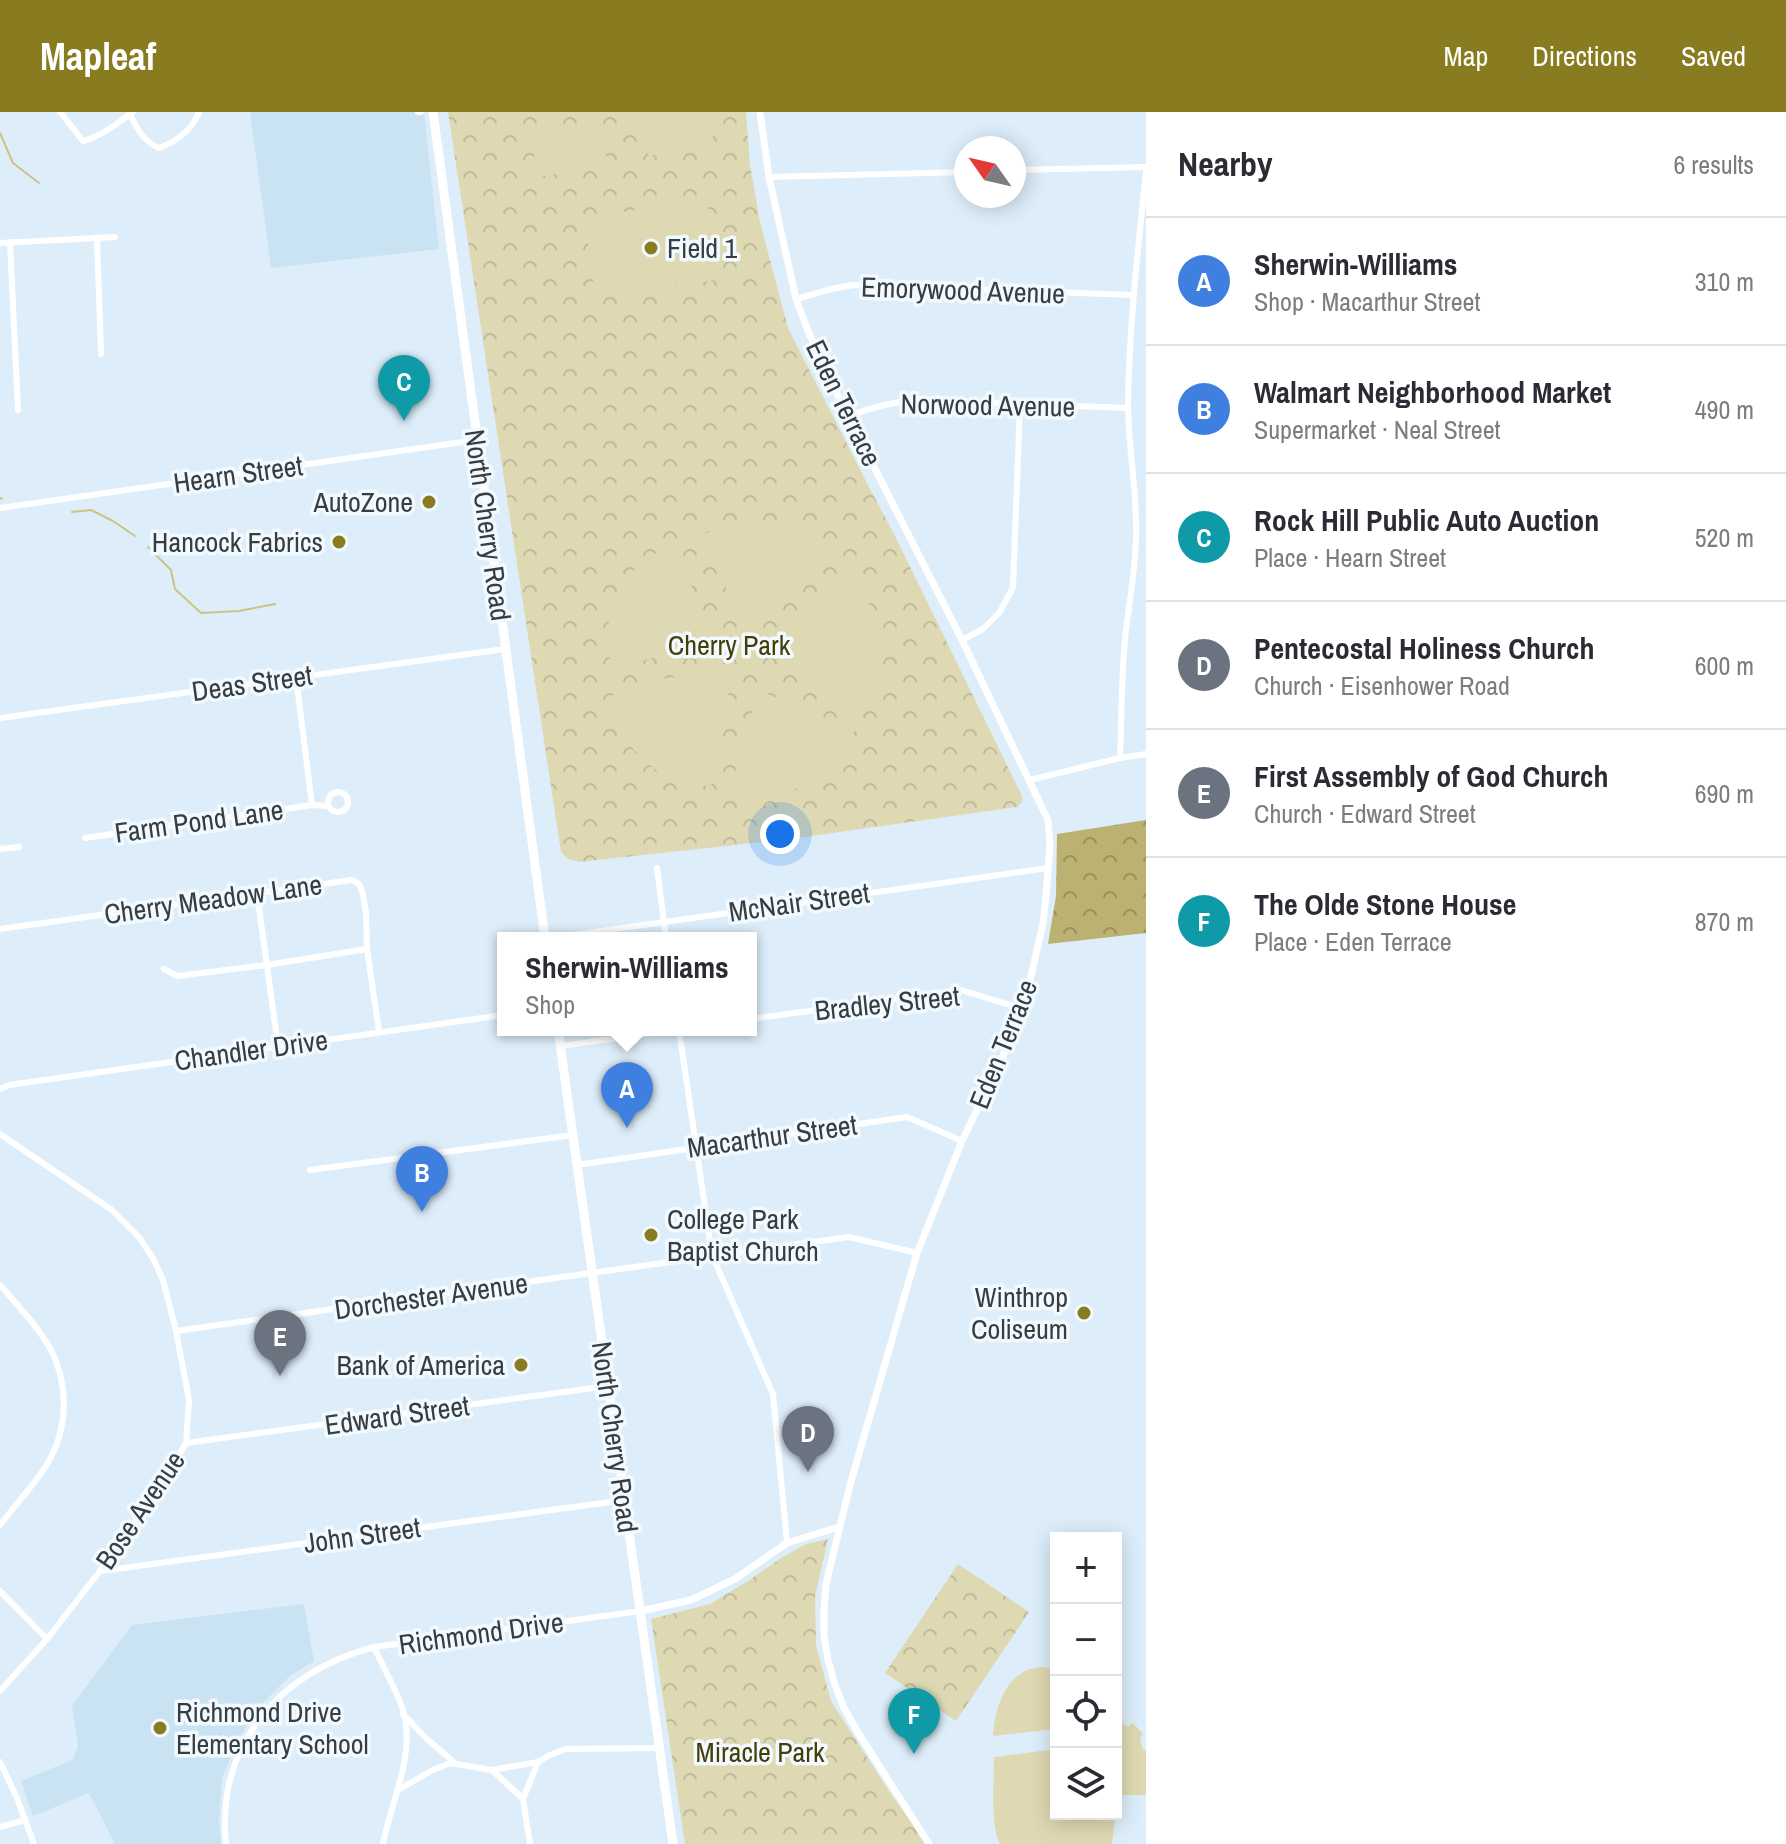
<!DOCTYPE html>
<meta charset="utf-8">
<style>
:root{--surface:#fff;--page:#f2f2f3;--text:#2b2b33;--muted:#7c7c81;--line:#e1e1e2;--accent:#887b20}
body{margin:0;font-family:"Archivo Narrow",sans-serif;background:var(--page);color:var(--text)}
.controls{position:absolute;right:24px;bottom:24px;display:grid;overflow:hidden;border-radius:0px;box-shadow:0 4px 20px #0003}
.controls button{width:72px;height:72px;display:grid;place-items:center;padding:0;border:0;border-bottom:2px solid var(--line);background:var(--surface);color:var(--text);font:40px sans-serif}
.compass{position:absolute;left:954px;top:24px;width:72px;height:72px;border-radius:50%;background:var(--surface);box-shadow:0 4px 20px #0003;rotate:304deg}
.you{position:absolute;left:780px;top:722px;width:28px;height:28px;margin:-20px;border:6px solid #fff;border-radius:50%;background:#1a73e8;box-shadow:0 0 0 12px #1a73e833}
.badge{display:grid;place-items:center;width:52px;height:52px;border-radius:50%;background:var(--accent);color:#fff;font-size:26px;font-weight:700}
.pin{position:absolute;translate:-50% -66px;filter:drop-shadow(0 2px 4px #0008)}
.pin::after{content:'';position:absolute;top:42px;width:28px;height:24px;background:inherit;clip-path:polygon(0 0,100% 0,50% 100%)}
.popup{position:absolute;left:497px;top:820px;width:260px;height:104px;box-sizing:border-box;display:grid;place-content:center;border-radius:0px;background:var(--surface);filter:drop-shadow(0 2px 6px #0005);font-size:26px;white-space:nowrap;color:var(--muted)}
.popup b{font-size:30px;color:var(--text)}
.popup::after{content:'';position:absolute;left:50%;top:100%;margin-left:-16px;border:16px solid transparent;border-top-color:var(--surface)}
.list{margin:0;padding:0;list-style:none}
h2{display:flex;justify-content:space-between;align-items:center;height:104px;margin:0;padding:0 32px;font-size:34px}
h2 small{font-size:26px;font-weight:400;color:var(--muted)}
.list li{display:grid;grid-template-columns:52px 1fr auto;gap:24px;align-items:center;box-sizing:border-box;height:128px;padding:0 32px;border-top:2px solid var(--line)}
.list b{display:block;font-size:30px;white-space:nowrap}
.list p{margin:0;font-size:26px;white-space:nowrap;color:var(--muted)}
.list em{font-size:26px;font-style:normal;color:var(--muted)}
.icon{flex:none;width:44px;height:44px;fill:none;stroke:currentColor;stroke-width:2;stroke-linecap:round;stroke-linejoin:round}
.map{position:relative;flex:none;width:1146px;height:1732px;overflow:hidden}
header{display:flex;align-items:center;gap:48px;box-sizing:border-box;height:112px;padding:0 40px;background:var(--accent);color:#fff}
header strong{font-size:38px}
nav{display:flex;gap:44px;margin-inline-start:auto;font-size:28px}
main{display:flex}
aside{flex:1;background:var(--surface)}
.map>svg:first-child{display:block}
.built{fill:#cae3f2}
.forest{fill:url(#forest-crowns)}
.park{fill:url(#park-crowns)}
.pitch{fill:#dfd9b3}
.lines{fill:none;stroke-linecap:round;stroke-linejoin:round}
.stream{stroke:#cdc382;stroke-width:2}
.minor{stroke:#fff;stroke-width:6}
.tertiary{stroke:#fff;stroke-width:7}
.primary{stroke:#fff;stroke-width:9}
.poi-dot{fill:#887b20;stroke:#f3faff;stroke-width:3}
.labels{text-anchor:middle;stroke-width:7;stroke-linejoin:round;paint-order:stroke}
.poi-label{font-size:28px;fill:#373e42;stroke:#f3faff;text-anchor:end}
.street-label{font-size:28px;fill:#373e42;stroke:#f3faff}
.park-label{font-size:28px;fill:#463e09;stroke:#f3faff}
</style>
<header>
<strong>Mapleaf</strong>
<nav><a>Map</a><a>Directions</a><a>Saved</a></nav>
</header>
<main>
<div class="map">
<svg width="1146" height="1732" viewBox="0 0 1146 1732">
<defs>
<pattern id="forest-crowns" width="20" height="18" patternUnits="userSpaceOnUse" patternTransform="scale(2)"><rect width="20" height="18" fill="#bbb170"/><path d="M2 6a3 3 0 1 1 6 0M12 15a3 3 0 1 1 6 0" fill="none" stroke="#99915e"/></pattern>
<pattern id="park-crowns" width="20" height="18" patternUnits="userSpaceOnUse" patternTransform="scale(2)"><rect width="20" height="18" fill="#dfd9b3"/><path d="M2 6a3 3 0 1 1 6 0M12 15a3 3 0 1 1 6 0" fill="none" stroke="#c0bb9b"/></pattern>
</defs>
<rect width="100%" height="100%" fill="#ddeefa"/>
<!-- built -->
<g class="built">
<polygon points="250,0 424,0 439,137 271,156"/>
<polygon points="304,1492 314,1549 290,1564 254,1600 236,1633 222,1666 219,1710 221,1732 115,1732 89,1681 33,1704 21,1669 72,1648 78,1635 72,1594 132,1513"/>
</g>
<!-- forest -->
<polygon class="forest" points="1146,708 1146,821 1048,832 1056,784 1057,722"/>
<!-- park -->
<g class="park">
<polygon points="448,0 746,0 750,53 760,110 788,216 868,373 895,424 1023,686 1021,691 1017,695 797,726 579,750 568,747 561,740"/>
<polygon points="828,1427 815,1485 816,1533 831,1589 889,1679 928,1732 685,1732 651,1507 710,1492 748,1469 781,1446 806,1432"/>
<polygon points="958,1452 1029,1500 956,1609 885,1561"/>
</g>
<!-- pitch -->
<g class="pitch">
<polygon points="641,0 709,0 714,34 648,44"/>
<polygon points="601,10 607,54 537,65 531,20"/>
<polygon points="707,89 717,168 595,184 585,105"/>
<path d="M739 409C779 408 801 418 827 447L752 513 747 512 697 426 722 413Z"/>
<path d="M675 433 713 528 710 534 612 555C599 515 615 466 652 443 659 439 668 436 675 433Z"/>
<path d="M845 463C877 492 894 537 876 578 872 586 867 593 863 600L779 545V540Z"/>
<path d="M711 560 729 578 711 675C695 672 677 670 663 662 639 649 620 625 614 599 612 591 613 582 613 574Z"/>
<path d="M761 579 855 618C850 627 846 638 839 646 811 680 772 688 730 679L757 581Z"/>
<path d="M1043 1555 1056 1558V1617L993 1624C995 1600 1001 1574 1023 1560 1029 1556 1036 1556 1043 1555Z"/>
<polygon points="1116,1607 1128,1615 1133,1611 1143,1622 1140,1626 1143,1638 1146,1639 1146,1683 1118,1683 1116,1700"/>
<path d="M1056 1637V1702H1116L1112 1732H1000C990 1715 994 1666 994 1645Z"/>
</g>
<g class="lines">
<!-- stream -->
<g class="stream">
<polyline points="0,21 13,51 39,71"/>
<polyline points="0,386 2,387"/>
<polyline points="72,400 91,398 113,409 135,424"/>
<polyline points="148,435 171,458 175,477 201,501 239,499 275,492"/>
</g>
<!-- minor -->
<g class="minor">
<path d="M60 0 83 29C102 24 118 11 133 0"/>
<polyline points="418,0 421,0"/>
<path d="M130 2C137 17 143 29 159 36 177 29 192 19 199 0"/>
<polyline points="1014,58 1146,55"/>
<polyline points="769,65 966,60"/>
<polyline points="97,125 101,242"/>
<polyline points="10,130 18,298"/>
<polyline points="0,131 115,125"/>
<polyline points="796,187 831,177 853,173 1133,183"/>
<path d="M850 304C872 295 893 290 917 288L1128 296"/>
<polyline points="0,396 477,328"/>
<polyline points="962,528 983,517 1000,500 1013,475 1020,292"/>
<polyline points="296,565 312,693"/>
<polyline points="0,606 505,537"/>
<path d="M1120 646C1122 604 1121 560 1126 518 1130 487 1135 458 1136 427 1138 382 1128 337 1128 292 1129 215 1138 138 1146 60"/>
<polyline points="1030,668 1120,646 1146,642"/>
<circle cx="338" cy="690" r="10"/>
<polyline points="85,726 312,693 328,694"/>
<polyline points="0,737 19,735"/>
<polyline points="657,756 666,826"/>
<polyline points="257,781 278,934"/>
<polyline points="0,817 352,768 359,772 362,779 366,800 367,837 379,919"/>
<polyline points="551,826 1048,756"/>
<polyline points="164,857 177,864 267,853 367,837"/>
<polyline points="751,907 961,878 1020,896"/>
<polyline points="679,918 712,1143 773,1282 787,1431"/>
<polyline points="561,934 675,918"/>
<polyline points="0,977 9,973 503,903"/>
<polyline points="0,1022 112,1098 139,1125 153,1146 163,1168 176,1219 189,1288 186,1331 171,1357 100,1459 47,1527 0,1579"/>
<polyline points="577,1053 907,1005 962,1029"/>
<polyline points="310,1058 573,1023"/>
<path d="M0 1173C17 1193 37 1213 50 1236 71 1276 68 1323 42 1360 29 1378 14 1395 0 1413"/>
<polyline points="176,1219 849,1125 917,1141"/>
<polyline points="186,1331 608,1274"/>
<polyline points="101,1459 625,1388"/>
<polyline points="0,1479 47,1527"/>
<path d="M374 1535C383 1555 396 1577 403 1598 416 1643 391 1689 383 1732"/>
<polyline points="403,1602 426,1626 456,1652"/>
<polyline points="0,1650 17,1686 34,1732"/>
<polyline points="492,1658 538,1650"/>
<polyline points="398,1678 431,1659 450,1651 492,1658 523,1687"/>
<polyline points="0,1715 25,1708"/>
<path d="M226 1732C216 1632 280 1560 374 1535L641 1499"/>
<polyline points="530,1732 523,1687 538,1650 550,1643 566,1637 660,1636"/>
</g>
<!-- tertiary -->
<g class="tertiary">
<polyline points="760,0 769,65 796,187 808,219 836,280 962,528 1048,708 1050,733 1046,784 1043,812 1030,868 1012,925 962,1029 917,1141 850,1373 826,1472 824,1498 824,1523 828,1548 835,1573 844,1596 857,1619 929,1732"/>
<polyline points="641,1499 691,1488 735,1467 787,1431 839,1415"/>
</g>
<!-- primary -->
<g class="primary">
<polyline points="433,0 545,826"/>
<polyline points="558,918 673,1732"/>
</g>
</g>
<!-- markers -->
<g class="poi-dot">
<circle cx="651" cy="136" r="8"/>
<circle cx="429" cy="390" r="8"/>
<circle cx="339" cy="430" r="8"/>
<circle cx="651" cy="1123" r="8"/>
<circle cx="1084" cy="1201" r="8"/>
<circle cx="521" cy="1253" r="8"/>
<circle cx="160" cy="1616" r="8"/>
</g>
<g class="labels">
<!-- poi labels -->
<g class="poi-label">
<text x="667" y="146" text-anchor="start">Field 1</text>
<text x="413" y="400">AutoZone</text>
<text x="323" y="440">Hancock Fabrics</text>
<text x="667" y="1117" text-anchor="start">College Park<tspan x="667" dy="32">Baptist Church</tspan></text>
<text x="1068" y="1195">Winthrop<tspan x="1068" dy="32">Coliseum</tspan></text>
<text x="505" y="1263">Bank of America</text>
<text x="176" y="1610" text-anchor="start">Richmond Drive<tspan x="176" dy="32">Elementary School</tspan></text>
</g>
<!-- street labels -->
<g class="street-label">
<text transform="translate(963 178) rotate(2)" y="10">Emorywood Avenue</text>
<text transform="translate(844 291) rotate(64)" y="10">Eden Terrace</text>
<text transform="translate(988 293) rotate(1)" y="10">Norwood Avenue</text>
<text transform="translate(238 362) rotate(-8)" y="10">Hearn Street</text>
<text transform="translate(488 413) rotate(82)" y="10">North Cherry Road</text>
<text transform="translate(252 571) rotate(-8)" y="10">Deas Street</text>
<text transform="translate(199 709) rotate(-8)" y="10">Farm Pond Lane</text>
<text transform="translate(213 787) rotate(-8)" y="10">Cherry Meadow Lane</text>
<text transform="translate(799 790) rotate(-8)" y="10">McNair Street</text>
<text transform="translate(887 891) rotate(-6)" y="10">Bradley Street</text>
<text transform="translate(1003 932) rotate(-68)" y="10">Eden Terrace</text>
<text transform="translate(251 938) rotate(-8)" y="10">Chandler Drive</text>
<text transform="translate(772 1024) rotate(-8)" y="10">Macarthur Street</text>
<text transform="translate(431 1184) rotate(-8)" y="10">Dorchester Avenue</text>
<text transform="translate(397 1303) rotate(-8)" y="10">Edward Street</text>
<text transform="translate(615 1325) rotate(82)" y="10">North Cherry Road</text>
<text transform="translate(140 1398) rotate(-56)" y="10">Bose Avenue</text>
<text transform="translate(362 1423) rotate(-8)" y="10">John Street</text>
<text transform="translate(481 1521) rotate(-8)" y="10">Richmond Drive</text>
</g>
<!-- park labels -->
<g class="park-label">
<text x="729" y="543">Cherry Park</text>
<text x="760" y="1650">Miracle Park</text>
</g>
</g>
</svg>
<div class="controls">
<button>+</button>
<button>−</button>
<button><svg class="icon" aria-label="locate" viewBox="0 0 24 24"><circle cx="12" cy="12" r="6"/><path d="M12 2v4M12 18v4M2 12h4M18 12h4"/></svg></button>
<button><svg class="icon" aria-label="layers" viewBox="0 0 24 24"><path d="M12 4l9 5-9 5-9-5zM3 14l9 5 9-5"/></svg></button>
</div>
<svg class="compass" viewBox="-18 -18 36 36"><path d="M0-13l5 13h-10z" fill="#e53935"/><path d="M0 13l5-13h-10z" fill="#7c7c81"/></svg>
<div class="you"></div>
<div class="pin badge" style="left:627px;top:1016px;background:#3f7fe0">A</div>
<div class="popup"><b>Sherwin-Williams</b>Shop</div>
<div class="pin badge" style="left:422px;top:1100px;background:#3f7fe0">B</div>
<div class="pin badge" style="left:404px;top:309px;background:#0f9aa8">C</div>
<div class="pin badge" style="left:808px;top:1360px;background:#6b7280">D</div>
<div class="pin badge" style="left:280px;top:1264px;background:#6b7280">E</div>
<div class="pin badge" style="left:914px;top:1642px;background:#0f9aa8">F</div>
</div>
<aside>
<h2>Nearby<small>6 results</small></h2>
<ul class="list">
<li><span class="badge" style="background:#3f7fe0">A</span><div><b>Sherwin-Williams</b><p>Shop · Macarthur Street</p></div><em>310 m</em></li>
<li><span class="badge" style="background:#3f7fe0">B</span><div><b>Walmart Neighborhood Market</b><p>Supermarket · Neal Street</p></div><em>490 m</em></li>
<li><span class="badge" style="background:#0f9aa8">C</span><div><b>Rock Hill Public Auto Auction</b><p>Place · Hearn Street</p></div><em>520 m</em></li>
<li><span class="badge" style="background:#6b7280">D</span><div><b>Pentecostal Holiness Church</b><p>Church · Eisenhower Road</p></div><em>600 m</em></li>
<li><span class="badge" style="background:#6b7280">E</span><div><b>First Assembly of God Church</b><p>Church · Edward Street</p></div><em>690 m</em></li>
<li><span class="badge" style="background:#0f9aa8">F</span><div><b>The Olde Stone House</b><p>Place · Eden Terrace</p></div><em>870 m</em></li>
</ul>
</aside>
</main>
